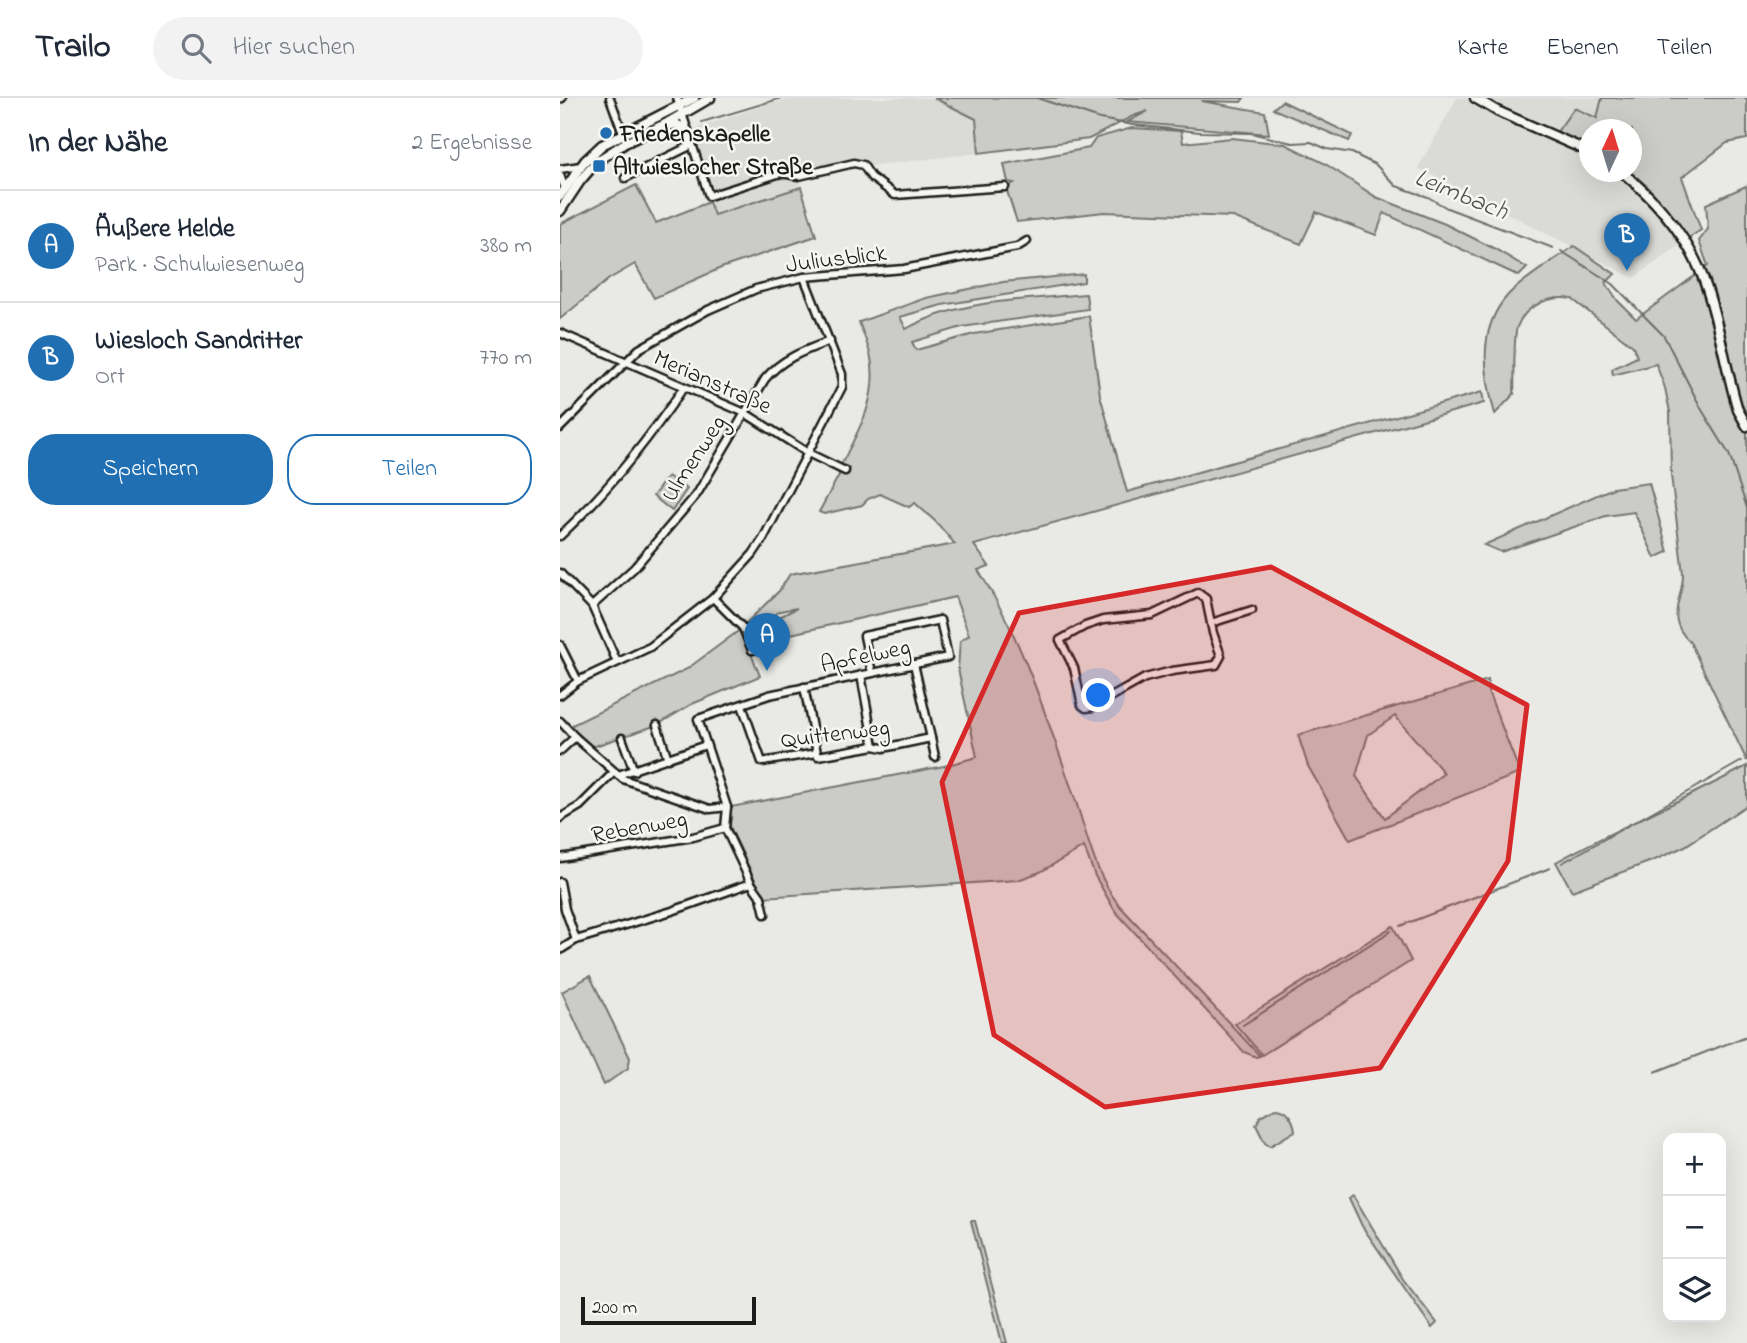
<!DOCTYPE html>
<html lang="de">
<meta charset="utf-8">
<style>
:root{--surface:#fff;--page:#f2f2f3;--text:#1f2937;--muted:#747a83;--line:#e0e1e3;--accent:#1f6fb2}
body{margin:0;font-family:"Indie Flower",sans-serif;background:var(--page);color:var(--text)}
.controls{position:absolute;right:21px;bottom:21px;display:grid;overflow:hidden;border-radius:14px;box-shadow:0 7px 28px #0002}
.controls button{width:63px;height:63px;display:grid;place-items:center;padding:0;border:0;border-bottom:2px solid var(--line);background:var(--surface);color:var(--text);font:35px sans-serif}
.compass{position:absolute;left:1019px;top:21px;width:63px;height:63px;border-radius:50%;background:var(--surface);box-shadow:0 7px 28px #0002;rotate:4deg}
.scale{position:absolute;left:21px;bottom:18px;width:175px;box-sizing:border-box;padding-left:7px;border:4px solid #1c1c1c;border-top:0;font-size:19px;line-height:24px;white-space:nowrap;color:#1c1c1c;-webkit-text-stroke:5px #f6f6f2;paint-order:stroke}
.you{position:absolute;left:539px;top:598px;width:24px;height:24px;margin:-18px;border:5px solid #fff;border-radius:50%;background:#1a73e8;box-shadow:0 0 0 10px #1a73e833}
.badge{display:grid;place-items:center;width:46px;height:46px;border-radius:50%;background:var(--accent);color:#fff;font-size:23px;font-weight:700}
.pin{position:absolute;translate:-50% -58px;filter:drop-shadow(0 2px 4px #0008)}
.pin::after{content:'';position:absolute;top:37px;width:24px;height:21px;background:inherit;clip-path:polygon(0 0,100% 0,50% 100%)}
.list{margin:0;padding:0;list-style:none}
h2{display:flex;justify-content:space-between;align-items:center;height:91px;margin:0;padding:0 28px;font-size:30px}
h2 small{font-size:23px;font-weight:400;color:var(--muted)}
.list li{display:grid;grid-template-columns:46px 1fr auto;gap:21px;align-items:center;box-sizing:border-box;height:112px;padding:0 28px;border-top:2px solid var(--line)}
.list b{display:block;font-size:26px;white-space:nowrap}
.list p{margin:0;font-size:23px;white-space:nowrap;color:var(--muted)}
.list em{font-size:23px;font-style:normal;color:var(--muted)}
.actions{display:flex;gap:14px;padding:21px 28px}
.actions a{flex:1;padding:16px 0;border:2px solid var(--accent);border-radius:28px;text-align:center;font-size:24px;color:var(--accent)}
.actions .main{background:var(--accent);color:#fff}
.icon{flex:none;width:38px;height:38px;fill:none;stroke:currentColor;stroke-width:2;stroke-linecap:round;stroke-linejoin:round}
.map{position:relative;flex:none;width:1187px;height:1245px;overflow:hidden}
header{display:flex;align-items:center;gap:42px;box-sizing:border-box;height:98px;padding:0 35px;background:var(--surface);border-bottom:2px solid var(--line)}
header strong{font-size:33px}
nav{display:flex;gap:38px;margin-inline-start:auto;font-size:24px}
.search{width:490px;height:63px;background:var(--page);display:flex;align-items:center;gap:18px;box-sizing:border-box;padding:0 24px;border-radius:38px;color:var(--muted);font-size:26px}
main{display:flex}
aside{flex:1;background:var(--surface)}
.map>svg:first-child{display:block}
.built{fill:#dadad6}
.green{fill:#cbcbc7;stroke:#747472;stroke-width:2;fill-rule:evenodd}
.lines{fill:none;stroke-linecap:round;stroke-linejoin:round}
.stream{stroke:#6d6d6c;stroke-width:2}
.minor-casing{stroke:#1c1c1c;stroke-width:11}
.secondary-casing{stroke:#1c1c1c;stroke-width:13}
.minor{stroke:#f6f6f2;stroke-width:6}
.secondary{stroke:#f6f6f2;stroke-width:8}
.marked{fill:#d62828;fill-opacity:0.2;stroke:#d62828;stroke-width:5;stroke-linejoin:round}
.poi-dot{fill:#1f6fb2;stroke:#f6f6f2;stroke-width:2.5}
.labels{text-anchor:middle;stroke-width:5;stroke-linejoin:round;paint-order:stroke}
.poi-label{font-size:24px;font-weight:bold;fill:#1c1c1c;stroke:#f6f6f2;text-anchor:start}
.street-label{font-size:24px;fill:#1c1c1c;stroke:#f6f6f2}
.water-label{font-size:26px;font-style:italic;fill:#525251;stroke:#f6f6f2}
</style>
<header>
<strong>Trailo</strong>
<div class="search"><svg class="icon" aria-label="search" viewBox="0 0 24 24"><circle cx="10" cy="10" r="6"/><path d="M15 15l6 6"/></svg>Hier suchen</div>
<nav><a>Karte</a><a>Ebenen</a><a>Teilen</a></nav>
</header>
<main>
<aside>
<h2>In der Nähe<small>2 Ergebnisse</small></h2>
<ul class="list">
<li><span class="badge">A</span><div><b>Äußere Helde</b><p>Park · Schulwiesenweg</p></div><em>380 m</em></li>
<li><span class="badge">B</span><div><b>Wiesloch Sandritter</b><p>Ort</p></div><em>770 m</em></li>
</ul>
<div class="actions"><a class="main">Speichern</a><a>Teilen</a></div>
</aside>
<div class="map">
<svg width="1187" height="1245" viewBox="0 0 1187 1245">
<rect width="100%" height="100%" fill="#e9e9e5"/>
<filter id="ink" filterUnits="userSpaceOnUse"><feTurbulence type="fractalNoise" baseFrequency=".0143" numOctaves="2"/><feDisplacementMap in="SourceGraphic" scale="14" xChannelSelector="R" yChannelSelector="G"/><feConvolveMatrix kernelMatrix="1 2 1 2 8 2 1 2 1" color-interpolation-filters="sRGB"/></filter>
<g filter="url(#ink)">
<!-- built -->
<g class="built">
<polygon points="239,0 374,0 416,21 419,55 308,68 298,61 266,67 238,75 241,89 154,117 149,104 152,93 131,32 211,5"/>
<polygon points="897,0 904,0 936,18 1012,51 1029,62 1030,74 1047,74 1069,88 1096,111 1121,146 1074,180 858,70"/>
<polygon points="924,0 1042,0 1037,20 1014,10 997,34 939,10"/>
</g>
<!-- green -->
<g class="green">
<polygon points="374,0 684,0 681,4 641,3 705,14 709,36 567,24 588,13 573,18 529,41 419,55 416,21"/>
<polygon points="1042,0 1187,0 1187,41 1167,45 1122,79 1141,132 1127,141 1087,88 1066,74 1072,74 1072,32 1030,32 1029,50 997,34 1014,10 1037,20"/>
<polygon points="722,3 724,4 792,37 789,43 713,11"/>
<polygon points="572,30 621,33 623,45 672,40 725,46 764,65 816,99 885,126 935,151 967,170 959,178 824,115 816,137 756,114 741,146 673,119 544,114 457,124 446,90 454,85 448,84 444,66 529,50 536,40"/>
<polygon points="76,87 96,125 149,104 154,117 241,89 256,138 161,170 94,200 75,166 49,181 0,221 0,126"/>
<path d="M1186 88 1187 92V663L1130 544C1104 520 1123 503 1123 476L1111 377 1110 314 1105 290 1096 266 1053 277 1052 271 1077 259 1073 248 1012 201C991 197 965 207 957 229 953 241 955 282 954 296L935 316C924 276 917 231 948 197 962 182 996 161 1014 148L1055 176 1046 185 1058 203 1076 221 1148 168 1139 143 1148 131 1146 106Z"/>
<path d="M524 176V184L382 207 340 219 346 231C400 201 466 202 526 196L528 211 402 229 352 244 356 252 414 236 529 218 540 297 567 394 922 294 924 305 414 447 429 468 418 472C463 541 487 621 514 698 527 735 534 775 559 807L700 958 696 959 684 954 555 813 535 778 524 749 480 774 458 782 203 799 170 729 171 709 384 668 417 659 398 571 400 543 409 537 395 499 204 542 205 546 195 548 187 531 198 530 237 510 220 513 211 519 185 526 219 493 230 476 395 446 376 424 355 405 349 409 320 396 308 401 302 407 264 416 259 414 279 377 278 373C296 336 319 303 311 260 309 248 303 236 299 224L366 200 443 184Z"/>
<polygon points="108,378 127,391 112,413 93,398"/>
<polygon points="1089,385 1108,454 1095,460 1074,414 1046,418 941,454 924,447 1053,390"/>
<polygon points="181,531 200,578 132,606 97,627 29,650 8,629 127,571"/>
<path d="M928 582V593L960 675 790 742 748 668 738 637ZM835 618 884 675 825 720 796 678 808 637Z"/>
<path d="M1187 668V707L1125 748 1097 761 1012 793 996 764C1059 729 1124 702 1187 668Z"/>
<polygon points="833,828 851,863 702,957 675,926"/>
<polygon points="30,878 70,960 68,970 44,987 2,894"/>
<path d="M715 1010C727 1010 734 1022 735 1033L710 1048 705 1045 696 1027 700 1019Z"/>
<polygon points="793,1097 843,1181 877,1225 872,1230 802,1128 789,1100"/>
<polygon points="411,1123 415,1123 447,1245 442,1245"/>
</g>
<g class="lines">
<!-- stream -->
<g class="stream">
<polyline points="477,0 540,21 573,27 640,34 691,35 732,45 751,44 767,51 792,55 816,67 836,88 868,99 887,110 993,150"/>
<polyline points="142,24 222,0"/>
<polyline points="1001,153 1053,186 1104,238 1142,312 1169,356 1187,410"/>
<polyline points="1002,765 1182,663"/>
<polyline points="840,828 990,770"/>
<polyline points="683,927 831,833"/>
<polyline points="1095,974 1187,938"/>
</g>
<defs>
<g id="minor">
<polyline points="50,0 61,30"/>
<polyline points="117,0 149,98 221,75 239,78 294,65 303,67 311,79 335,97 445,89"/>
<polyline points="0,1 2,0"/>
<polyline points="0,71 21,68"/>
<polyline points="0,77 5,91"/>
<polyline points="65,80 132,47"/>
<polyline points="0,235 185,315 248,355 285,373"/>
<polyline points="0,330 79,251 148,212 196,191 244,179 344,171 457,149 467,143"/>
<path d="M0 438C47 394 88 342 124 289"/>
<polyline points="0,475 32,508 57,564"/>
<polygon points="638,495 646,501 653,535 661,558 656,567 612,573 585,580 533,609 526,610 522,607 514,570 500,542 525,528 543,522 592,517"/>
<polyline points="153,500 183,530 192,552 207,549"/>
<path d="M32 508 74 470 137 396 205 281C222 260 246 252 270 243"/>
<polyline points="651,525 692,512"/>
<polyline points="0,547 18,583"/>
<polyline points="301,577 314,648"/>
<polyline points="244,589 257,655"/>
<polyline points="0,597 18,583 90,549 153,500 193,456 203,441 282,289 282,276 244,179"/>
<polyline points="182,607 202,664 257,655 258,658 314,648 323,650 371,640 354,566"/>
<polyline points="0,623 15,639 63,681 150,711 167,709"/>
<polyline points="97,627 108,661"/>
<polyline points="62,640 74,673"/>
<polyline points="371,640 375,659"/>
<polyline points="0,653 15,639"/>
<polyline points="58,677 146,647"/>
<polyline points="0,720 20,708 54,674"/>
<polyline points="165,730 167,709 138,621 209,597 388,559 380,522 304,538 312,575"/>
<polyline points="165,730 191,785 201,799 205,816"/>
<polyline points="0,760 133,739 165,730"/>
<polyline points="0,784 5,811 16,842 112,813 191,785"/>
<polyline points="0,852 16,842"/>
</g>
<g id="secondary">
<polyline points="915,0 937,13 1030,54"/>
<polyline points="107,28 116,26 127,32"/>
<path d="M1062 74C1099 104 1132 144 1147 191 1160 230 1166 272 1178 312L1187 328"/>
<polyline points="0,98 25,63 42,47 134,0"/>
<polyline points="0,113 20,83 37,63 65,45 107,25 150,0"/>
</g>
</defs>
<!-- minor casing -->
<use href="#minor" class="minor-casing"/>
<!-- secondary casing -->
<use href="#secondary" class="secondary-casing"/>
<!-- minor -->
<use href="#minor" class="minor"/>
<!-- secondary -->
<use href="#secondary" class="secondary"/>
</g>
</g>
<!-- marked area -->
<path class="marked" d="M711 469 967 607 948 763 820 970 545 1009 434 937 382 684 459 515Z"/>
<!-- markers -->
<g class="poi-dot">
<circle cx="46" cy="35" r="7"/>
<rect x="32" y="61" width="14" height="14" rx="3.5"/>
</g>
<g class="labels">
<!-- poi labels -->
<g class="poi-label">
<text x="60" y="43">Friedenskapelle</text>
<text x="53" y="76">Altwieslocher Straße</text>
</g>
<!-- street labels -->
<g class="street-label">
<text transform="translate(276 160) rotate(-7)" y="8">Juliusblick</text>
<text transform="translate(153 283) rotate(24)" y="8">Merianstraße</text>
<text transform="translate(133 360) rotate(-57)" y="8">Ulmenweg</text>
<text transform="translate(305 557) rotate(-12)" y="8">Apfelweg</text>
<text transform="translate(275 635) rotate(-7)" y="8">Quittenweg</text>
<text transform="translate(79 728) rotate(-10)" y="8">Rebenweg</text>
</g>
<!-- water labels -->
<g class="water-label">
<text transform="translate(902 95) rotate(22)" y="9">Leimbach</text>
</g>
</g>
</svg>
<div class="controls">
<button>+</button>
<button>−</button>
<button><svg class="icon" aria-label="layers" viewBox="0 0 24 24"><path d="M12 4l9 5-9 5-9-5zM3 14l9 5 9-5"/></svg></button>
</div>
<svg class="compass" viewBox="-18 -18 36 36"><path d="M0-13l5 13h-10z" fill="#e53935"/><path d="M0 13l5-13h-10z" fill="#747a83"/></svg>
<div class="scale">200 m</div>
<div class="you"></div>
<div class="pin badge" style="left:207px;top:573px">A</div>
<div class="pin badge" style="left:1067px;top:173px">B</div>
</div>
</main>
